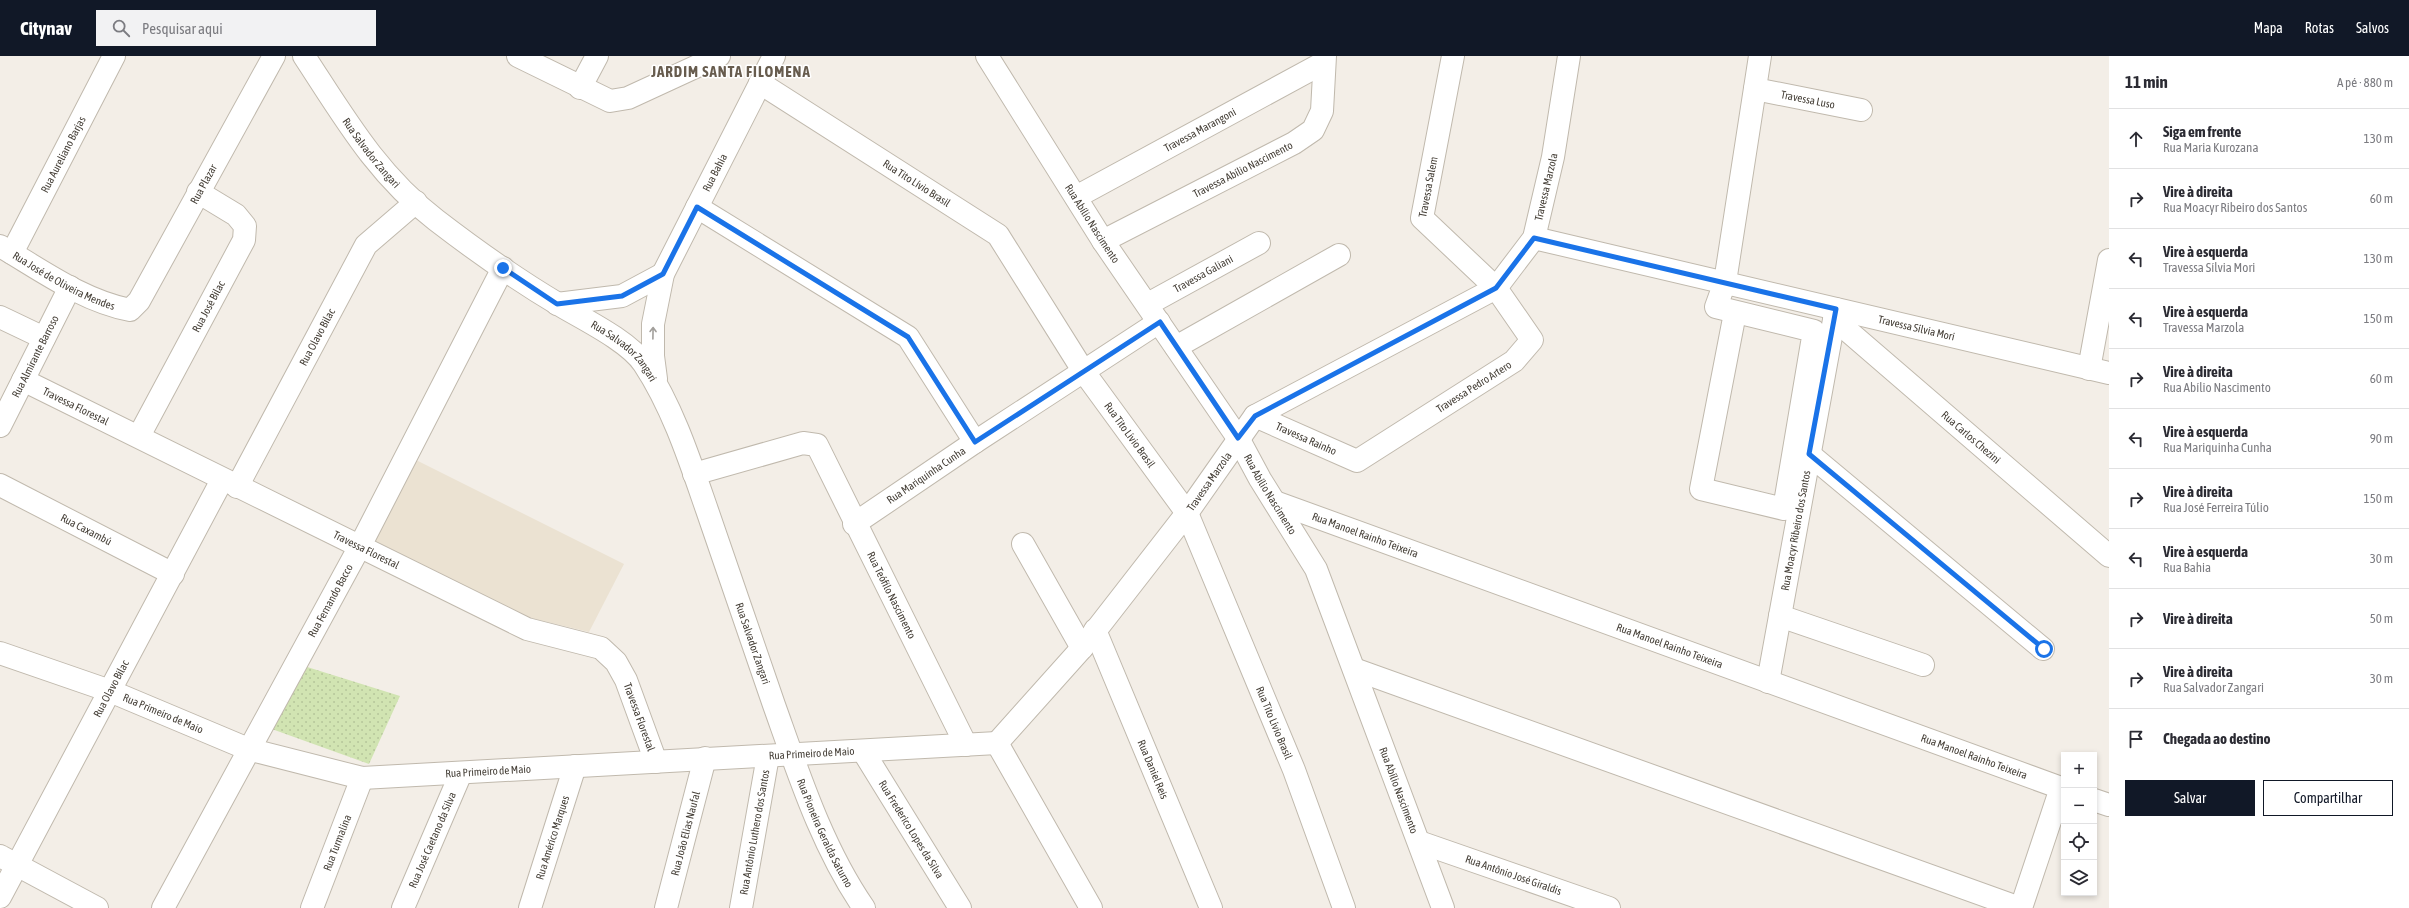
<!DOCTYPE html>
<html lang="pt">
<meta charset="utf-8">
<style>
:root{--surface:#fff;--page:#f2f2f3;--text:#2b2b33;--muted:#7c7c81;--line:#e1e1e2;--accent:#111827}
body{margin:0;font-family:"Asap Condensed",sans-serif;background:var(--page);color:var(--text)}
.controls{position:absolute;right:12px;bottom:12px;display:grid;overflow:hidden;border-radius:0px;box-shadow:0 2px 6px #0003}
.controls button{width:36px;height:36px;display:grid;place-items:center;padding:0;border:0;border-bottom:1px solid var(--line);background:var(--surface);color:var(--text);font:20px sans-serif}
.stop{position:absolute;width:12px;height:12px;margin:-9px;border:3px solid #1a73e8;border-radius:50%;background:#fff}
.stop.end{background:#1a73e8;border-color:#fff;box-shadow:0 1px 4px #0008}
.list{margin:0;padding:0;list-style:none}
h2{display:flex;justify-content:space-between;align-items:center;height:52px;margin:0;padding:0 16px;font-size:17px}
h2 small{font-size:13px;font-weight:400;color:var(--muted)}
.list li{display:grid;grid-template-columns:26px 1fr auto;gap:12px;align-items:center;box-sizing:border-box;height:60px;padding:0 16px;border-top:1px solid var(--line)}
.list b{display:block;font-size:15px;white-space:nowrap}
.list p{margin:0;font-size:13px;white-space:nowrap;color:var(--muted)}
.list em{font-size:13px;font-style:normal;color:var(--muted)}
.actions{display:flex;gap:8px;padding:12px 16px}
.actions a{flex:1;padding:9px 0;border:1px solid var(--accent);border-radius:0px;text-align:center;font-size:14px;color:var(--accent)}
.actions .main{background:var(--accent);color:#fff}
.icon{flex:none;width:22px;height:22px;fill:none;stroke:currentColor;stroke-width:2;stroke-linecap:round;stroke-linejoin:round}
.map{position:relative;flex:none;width:2109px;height:852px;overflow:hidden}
header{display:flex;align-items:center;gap:24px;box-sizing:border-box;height:56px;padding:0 20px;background:var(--accent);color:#fff}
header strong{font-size:19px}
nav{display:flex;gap:22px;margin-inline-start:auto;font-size:14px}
.search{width:280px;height:36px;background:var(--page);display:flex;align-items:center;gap:10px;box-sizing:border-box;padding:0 14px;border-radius:0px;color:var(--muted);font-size:15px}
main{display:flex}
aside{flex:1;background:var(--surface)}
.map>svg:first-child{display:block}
.education{fill:#ebe2d2}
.park{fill:url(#park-dots)}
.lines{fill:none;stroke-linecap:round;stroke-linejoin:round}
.minor-casing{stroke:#c0b9ad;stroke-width:24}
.minor{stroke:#fff;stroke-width:22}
.oneway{stroke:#a29f9b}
.route{stroke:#1a73e8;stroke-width:5}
.labels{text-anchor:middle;stroke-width:3;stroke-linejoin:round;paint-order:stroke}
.street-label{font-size:11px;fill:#453f37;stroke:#fff}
.district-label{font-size:15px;font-weight:bold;letter-spacing:1px;fill:#675c4e;stroke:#fff}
</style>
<header>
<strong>Citynav</strong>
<div class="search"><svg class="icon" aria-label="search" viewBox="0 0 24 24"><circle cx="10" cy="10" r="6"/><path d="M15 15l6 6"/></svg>Pesquisar aqui</div>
<nav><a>Mapa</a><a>Rotas</a><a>Salvos</a></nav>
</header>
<main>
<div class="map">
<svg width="2109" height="852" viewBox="0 0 2109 852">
<defs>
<pattern id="park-dots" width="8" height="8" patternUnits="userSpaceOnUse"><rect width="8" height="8" fill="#d1e4b2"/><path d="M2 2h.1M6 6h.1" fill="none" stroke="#b5c59a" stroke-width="1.8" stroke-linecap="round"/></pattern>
</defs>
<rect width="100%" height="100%" fill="#f3eee7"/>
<!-- education -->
<polygon class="education" points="410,401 624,508 589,576 514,558 365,484"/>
<!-- park -->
<polygon class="park" points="304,610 400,640 369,708 269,672"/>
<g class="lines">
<defs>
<g id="minor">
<path id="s1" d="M304 0C344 61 377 119 436 164 475 194 516 223 558 248 583 263 629 285 644 308 673 352 690 405 707 454 729 519 752 584 774 649 799 719 822 791 864 852"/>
<polyline points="518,0 610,45 628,42 719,0"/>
<path id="s2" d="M987 0 1103 185 1238 382 1260 423 1316 513 1443 852"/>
<path id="s3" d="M760 27 998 179 1084 316 1187 457 1294 714 1344 852"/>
<polyline points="580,32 597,0"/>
<path id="s4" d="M1755 33 1861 54"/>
<path id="s5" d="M1076 141 1323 7"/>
<polyline points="697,151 908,281 975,386"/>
<path id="s6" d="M1534 182 2109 317"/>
<path id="s7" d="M1103 185 1294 87 1313 74 1322 55 1325 0"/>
<path id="s8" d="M0 190C41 214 83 245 130 254L139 245 274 0"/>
<path id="s9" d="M12 197 114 0"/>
<polyline points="557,248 622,240 663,218"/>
<path id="s10" d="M1148 248 1259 187"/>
<polyline points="1735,257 1701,433 1784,453 1814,275 1716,251 1725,226 1760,0"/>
<polyline points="0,261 44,282"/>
<path id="s11" d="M1834 263 2109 500"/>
<polyline points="1176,291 1339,199"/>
<polyline points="2089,313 2109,204"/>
<path id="s12" d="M656 323 653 300V268L663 218 774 0"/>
<path id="s13" d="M23 324 527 573 601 592 616 606 626 624 656 706"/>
<path id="s14" d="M1255 360 1357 405 1514 305 1532 284 1496 232 1422 162 1453 0"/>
<path id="s15" d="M0 370 70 231"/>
<path id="s16" d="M139 380 244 184 245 170 236 159 198 136"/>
<polyline points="1809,398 2043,593"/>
<path id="s17" d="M694 418 803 387 817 389 966 689"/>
<path id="s18" d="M0 429 173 518"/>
<path id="s19" d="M237 431 366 189 416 146"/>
<path id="s20" d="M1275 446 2064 733"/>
<path id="s21" d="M854 468 975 386 1159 266"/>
<polyline points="1023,488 1082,592"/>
<polyline points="1780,560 1923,609"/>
<path id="s22" d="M1095 574 1211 852"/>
<path id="s23" d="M0 597 110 635 248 693 362 722 997 687"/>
<polyline points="1354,613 2020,852"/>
<path id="s24" d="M1768 626 1836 253"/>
<path id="s25" d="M997 687 1082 592 1187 457 1255 360 1496 232 1534 182 1553 101 1569 0"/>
<polyline points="997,687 1091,852"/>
<path id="s26" d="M863 695 960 852"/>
<polyline points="2094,744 2109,749"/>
<path id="s27" d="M1419 786 1609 852"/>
<polyline points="0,800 97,852"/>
<path id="s28" d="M0 841 222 424"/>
<path id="s29" d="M163 852 360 490 503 212"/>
<path id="s30" d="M312 852 362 722"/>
<path id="s31" d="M403 852 461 717"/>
<path id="s32" d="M530 852 575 710"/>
<path id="s33" d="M666 852 705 702"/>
<path id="s34" d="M741 852 768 700"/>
<polyline points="2021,852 2061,732"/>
</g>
</defs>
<!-- minor casing -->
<use href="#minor" class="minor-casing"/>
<!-- minor -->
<use href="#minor" class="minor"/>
</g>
<!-- one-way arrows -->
<defs><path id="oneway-shaft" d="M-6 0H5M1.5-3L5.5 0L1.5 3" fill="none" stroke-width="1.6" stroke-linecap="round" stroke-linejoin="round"/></defs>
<use class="oneway" href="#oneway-shaft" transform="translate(653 277) rotate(-89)"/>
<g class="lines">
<!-- route -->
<polyline class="route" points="503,212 557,248 622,240 663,218 697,151 908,281 975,386 1160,266 1238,382 1255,360 1496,232 1534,182 1836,253 1809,398 2044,593"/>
</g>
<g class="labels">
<!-- street labels -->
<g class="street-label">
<text dy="4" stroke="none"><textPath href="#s4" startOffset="54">Travessa Luso</textPath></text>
<text dy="4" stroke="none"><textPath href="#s5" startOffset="141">Travessa Marangoni</textPath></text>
<text dy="4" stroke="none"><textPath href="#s1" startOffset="118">Rua Salvador Zangari</textPath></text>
<text dy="4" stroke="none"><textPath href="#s9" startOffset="111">Rua Aureliano Barjas</textPath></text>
<text dy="4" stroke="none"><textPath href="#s7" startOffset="157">Travessa Abílio Nascimento</textPath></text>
<text dy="4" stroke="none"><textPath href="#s12" startOffset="220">Rua Bahia</textPath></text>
<text dy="4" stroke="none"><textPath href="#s3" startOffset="186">Rua Tito Lívio Brasil</textPath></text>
<text dy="4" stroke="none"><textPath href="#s8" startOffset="292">Rua Plazar</textPath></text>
<text dy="4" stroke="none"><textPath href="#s14" startOffset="522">Travessa Salem</textPath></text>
<text dy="4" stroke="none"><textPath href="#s25" startOffset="805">Travessa Marzola</textPath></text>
<text dy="4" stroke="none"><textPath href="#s2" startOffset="198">Rua Abílio Nascimento</textPath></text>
<text dy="4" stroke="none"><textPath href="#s10" startOffset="63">Travessa Galiani</textPath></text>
<text dy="4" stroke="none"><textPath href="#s8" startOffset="73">Rua José de Oliveira Mendes</textPath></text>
<text dy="4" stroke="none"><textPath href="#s16" startOffset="147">Rua José Bilac</textPath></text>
<text dy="4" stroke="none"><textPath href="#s6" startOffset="393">Travessa Sílvia Mori</textPath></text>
<text dy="4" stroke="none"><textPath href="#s19" startOffset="170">Rua Olavo Bilac</textPath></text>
<text dy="4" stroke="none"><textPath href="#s1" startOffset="442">Rua Salvador Zangari</textPath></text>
<text dy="4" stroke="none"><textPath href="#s15" startOffset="78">Rua Almirante Barroso</textPath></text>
<text dy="4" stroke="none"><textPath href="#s14" startOffset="250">Travessa Pedro Artero</textPath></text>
<text dy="4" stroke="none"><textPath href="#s13" startOffset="59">Travessa Florestal</textPath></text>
<text dy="4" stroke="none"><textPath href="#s3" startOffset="522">Rua Tito Lívio Brasil</textPath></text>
<text dy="4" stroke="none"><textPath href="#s11" startOffset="181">Rua Carlos Chezini</textPath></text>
<text dy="4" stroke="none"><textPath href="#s14" startOffset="56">Travessa Rainho</textPath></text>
<text dy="4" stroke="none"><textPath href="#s21" startOffset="87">Rua Mariquinha Cunha</textPath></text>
<text dy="4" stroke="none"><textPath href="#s25" startOffset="337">Travessa Marzola</textPath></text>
<text dy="4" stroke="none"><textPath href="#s2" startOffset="522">Rua Abílio Nascimento</textPath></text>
<text dy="4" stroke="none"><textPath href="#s18" startOffset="97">Rua Caxambú</textPath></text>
<text dy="4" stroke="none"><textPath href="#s24" startOffset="154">Rua Moacyr Ribeiro dos Santos</textPath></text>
<text dy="4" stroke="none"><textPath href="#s20" startOffset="96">Rua Manoel Rainho Teixeira</textPath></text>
<text dy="4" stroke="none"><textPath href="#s13" startOffset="383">Travessa Florestal</textPath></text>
<text dy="4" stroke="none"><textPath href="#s17" startOffset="295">Rua Teófilo Nascimento</textPath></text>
<text dy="4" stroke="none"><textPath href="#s29" startOffset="350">Rua Fernando Bacco</textPath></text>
<text dy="4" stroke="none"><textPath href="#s1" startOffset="766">Rua Salvador Zangari</textPath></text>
<text dy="4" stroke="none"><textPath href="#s20" startOffset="420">Rua Manoel Rainho Teixeira</textPath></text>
<text dy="4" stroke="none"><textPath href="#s28" startOffset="236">Rua Olavo Bilac</textPath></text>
<text dy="4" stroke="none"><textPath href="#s23" startOffset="174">Rua Primeiro de Maio</textPath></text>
<text dy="4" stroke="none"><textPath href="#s13" startOffset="719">Travessa Florestal</textPath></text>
<text dy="4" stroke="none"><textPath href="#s3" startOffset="846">Rua Tito Lívio Brasil</textPath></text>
<text dy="4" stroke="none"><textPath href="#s23" startOffset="834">Rua Primeiro de Maio</textPath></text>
<text dy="4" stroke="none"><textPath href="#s20" startOffset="744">Rua Manoel Rainho Teixeira</textPath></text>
<text dy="4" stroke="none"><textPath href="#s22" startOffset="151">Rua Daniel Reis</textPath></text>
<text dy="4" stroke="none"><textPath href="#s23" startOffset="510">Rua Primeiro de Maio</textPath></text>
<text dy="4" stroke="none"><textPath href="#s2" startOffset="846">Rua Abílio Nascimento</textPath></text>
<text dy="4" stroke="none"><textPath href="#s26" startOffset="92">Rua Frederico Lopes da Silva</textPath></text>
<text dy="4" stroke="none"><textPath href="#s34" startOffset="77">Rua Antônio Luthero dos Santos</textPath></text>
<text dy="4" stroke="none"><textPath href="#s1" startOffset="969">Rua Pioneira Geralda Saturno</textPath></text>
<text dy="4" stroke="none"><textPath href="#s33" startOffset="77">Rua João Elias Naufal</textPath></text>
<text dy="4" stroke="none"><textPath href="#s32" startOffset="74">Rua Américo Marques</textPath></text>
<text dy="4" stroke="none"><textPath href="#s31" startOffset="74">Rua José Caetano da Silva</textPath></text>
<text dy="4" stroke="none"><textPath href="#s30" startOffset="70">Rua Turmalina</textPath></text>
<text dy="4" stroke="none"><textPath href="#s27" startOffset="100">Rua Antônio José Giraldis</textPath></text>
</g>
<!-- district labels -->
<g class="district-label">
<text x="731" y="21">JARDIM SANTA FILOMENA</text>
</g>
</g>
</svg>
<div class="controls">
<button>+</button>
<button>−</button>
<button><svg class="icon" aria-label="locate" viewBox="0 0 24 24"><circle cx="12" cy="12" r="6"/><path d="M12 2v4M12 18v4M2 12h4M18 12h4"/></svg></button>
<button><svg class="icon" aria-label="layers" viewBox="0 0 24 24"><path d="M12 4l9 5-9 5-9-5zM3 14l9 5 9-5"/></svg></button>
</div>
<div class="stop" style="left:2044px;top:593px"></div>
<div class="stop end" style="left:503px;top:212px"></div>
</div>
<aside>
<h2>11 min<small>A pé · 880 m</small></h2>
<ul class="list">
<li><svg class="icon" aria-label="ahead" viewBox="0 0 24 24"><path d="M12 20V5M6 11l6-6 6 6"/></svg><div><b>Siga em frente</b><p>Rua Maria Kurozana</p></div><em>130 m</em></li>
<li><svg class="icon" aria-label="right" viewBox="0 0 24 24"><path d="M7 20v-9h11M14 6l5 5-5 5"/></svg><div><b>Vire à direita</b><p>Rua Moacyr Ribeiro dos Santos</p></div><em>60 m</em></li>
<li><svg class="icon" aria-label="left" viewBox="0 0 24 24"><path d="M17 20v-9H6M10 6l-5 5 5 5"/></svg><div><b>Vire à esquerda</b><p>Travessa Sílvia Mori</p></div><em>130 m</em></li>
<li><svg class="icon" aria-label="left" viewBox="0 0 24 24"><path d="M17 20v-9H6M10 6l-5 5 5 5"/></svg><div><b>Vire à esquerda</b><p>Travessa Marzola</p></div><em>150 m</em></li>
<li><svg class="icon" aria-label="right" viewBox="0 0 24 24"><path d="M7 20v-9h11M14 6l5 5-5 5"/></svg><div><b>Vire à direita</b><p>Rua Abílio Nascimento</p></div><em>60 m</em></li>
<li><svg class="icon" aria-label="left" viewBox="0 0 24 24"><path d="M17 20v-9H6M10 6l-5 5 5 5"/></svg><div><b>Vire à esquerda</b><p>Rua Mariquinha Cunha</p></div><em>90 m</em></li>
<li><svg class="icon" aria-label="right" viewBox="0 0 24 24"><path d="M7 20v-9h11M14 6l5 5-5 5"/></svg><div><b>Vire à direita</b><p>Rua José Ferreira Túlio</p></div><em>150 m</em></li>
<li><svg class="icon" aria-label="left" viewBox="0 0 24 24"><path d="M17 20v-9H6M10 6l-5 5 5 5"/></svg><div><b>Vire à esquerda</b><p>Rua Bahia</p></div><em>30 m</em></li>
<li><svg class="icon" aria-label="right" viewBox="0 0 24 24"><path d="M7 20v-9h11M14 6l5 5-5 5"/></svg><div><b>Vire à direita</b></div><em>50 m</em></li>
<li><svg class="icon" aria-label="right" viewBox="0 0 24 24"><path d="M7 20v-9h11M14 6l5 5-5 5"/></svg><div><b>Vire à direita</b><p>Rua Salvador Zangari</p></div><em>30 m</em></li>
<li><svg class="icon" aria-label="arrive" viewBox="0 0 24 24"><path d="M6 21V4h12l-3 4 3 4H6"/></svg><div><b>Chegada ao destino</b></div></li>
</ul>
<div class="actions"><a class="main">Salvar</a><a>Compartilhar</a></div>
</aside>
</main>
